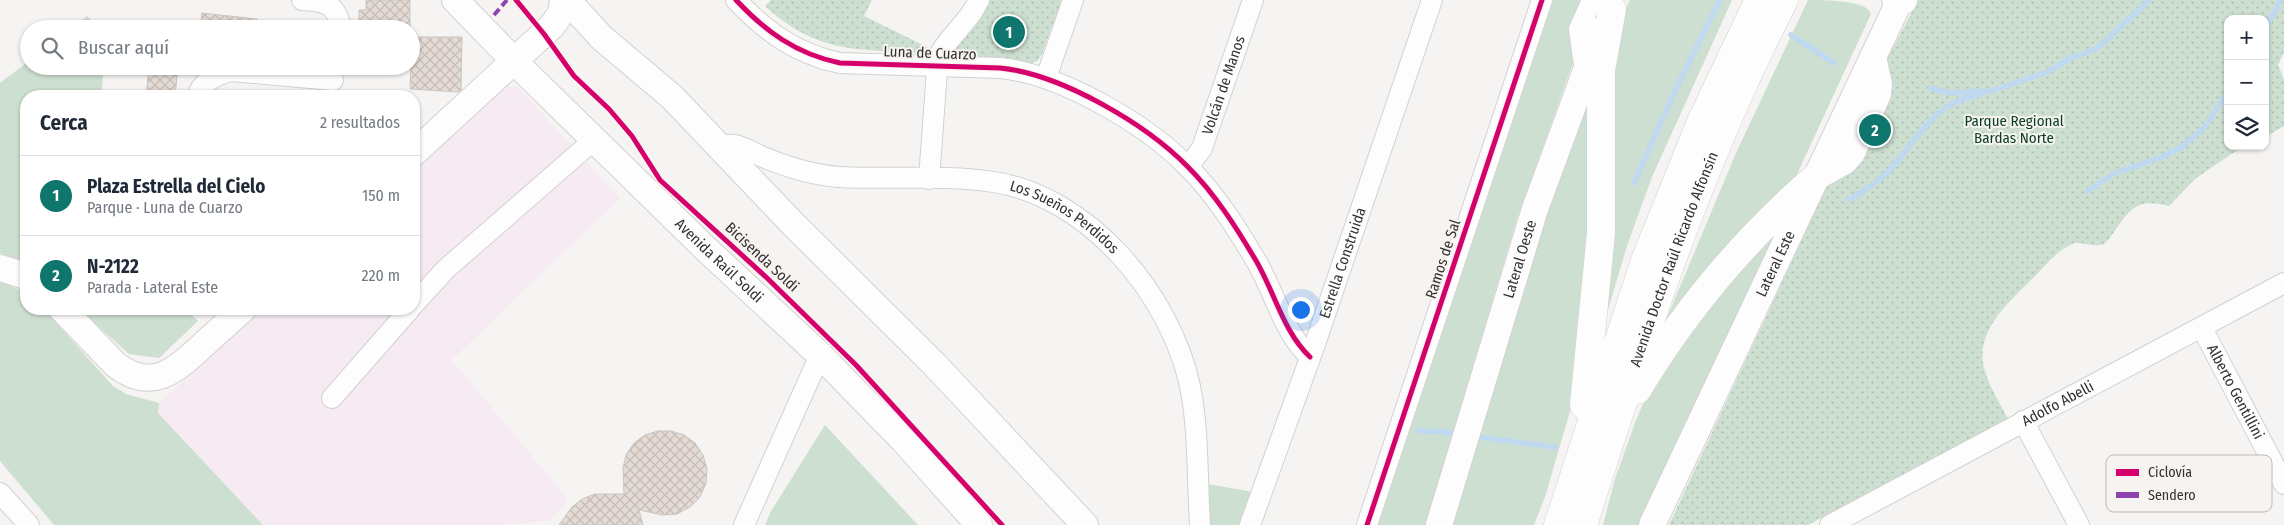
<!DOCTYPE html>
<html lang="es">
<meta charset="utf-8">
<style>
:root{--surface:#fff;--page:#f2f2f3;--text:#1f2937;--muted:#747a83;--line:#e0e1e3;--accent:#0f766e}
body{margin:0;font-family:"Fira Sans Condensed",sans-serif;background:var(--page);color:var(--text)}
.controls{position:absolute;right:15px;top:15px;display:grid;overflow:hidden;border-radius:10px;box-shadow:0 1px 4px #0004}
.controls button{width:45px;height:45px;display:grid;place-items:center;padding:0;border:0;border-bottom:1px solid var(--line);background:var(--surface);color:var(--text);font:25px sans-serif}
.you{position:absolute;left:1300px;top:309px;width:18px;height:18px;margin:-12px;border:4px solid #fff;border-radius:50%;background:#1a73e8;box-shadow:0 0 0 8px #1a73e833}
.badge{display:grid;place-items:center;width:32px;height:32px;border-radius:50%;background:var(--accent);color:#fff;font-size:16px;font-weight:700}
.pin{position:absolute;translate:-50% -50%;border:2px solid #fff;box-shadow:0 1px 5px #0006}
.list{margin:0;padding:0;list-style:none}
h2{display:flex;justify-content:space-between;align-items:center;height:65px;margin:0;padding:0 20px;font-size:21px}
h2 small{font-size:16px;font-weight:400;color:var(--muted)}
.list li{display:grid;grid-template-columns:32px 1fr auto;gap:15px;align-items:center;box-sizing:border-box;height:80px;padding:0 20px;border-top:1px solid var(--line)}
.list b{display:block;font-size:19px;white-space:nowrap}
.list p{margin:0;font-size:16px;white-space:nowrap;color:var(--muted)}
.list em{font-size:16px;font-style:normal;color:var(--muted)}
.icon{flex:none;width:28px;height:28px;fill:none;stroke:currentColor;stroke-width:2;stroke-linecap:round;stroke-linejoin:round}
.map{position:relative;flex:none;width:2284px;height:525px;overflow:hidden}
.search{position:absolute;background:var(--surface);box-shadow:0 1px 4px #0004;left:20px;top:20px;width:400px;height:55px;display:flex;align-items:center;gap:12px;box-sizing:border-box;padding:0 18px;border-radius:28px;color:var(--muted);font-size:19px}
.panel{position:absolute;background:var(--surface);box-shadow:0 1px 4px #0004;left:20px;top:90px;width:400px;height:225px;border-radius:20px}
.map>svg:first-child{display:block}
.industrial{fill:#f7ebf3}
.grass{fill:#ccdfd0}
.park{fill:url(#park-dots)}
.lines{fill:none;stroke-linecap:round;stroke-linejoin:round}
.stream{stroke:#bfd9f1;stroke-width:5.5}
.building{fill:url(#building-cross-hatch);stroke:#c7c6c4}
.minor-casing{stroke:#d3d1d0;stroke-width:22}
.major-casing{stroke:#d3d1d0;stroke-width:28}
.highway-casing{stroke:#d3d1d0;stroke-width:29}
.minor{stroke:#fefdfd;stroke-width:20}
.major{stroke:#fefdfd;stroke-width:26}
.highway{stroke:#fefdfd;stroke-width:28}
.quiet{stroke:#8e44ad;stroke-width:4;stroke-dasharray:8 4;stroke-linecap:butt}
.cycleway-casing{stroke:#f7f3f1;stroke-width:8}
.cycleway{stroke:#d6006c;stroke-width:5}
.labels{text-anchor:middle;stroke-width:4;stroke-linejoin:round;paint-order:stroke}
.street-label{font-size:15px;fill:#343231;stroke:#f7f3f1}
.park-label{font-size:15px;fill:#083f22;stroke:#f7f3f1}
.key{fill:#f7f3f1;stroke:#bcb9b7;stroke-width:1}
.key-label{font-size:14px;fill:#343231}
</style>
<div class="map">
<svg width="2284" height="525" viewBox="0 0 2284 525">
<defs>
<pattern id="park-dots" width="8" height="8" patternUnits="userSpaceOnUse" patternTransform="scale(1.25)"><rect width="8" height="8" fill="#ccdfd0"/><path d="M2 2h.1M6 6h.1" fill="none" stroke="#b0c0b3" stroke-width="1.8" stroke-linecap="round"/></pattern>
<pattern id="building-cross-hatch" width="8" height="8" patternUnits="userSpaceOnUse" patternTransform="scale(1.25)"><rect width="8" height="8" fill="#e5dbd5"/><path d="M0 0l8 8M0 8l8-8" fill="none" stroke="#c5bcb7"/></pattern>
</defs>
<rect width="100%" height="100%" fill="#f6f4f2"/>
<!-- industrial -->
<polygon class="industrial" points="507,87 518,87 620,198 452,360 569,500 548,521 505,525 263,525 158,413 159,403 263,309 414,309 414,172"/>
<!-- grass -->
<g class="grass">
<polygon points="1552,0 1584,0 1576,55 1517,219 1425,525 1375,525"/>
<polygon points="1630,0 1732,0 1652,177 1627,246 1604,323 1606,106 1619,23"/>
<path d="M1808 0C1824 0 1868 0 1871 14L1793 183 1661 332 1736 153Z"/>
<polygon points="87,16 99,29 71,29"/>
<polygon points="29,61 29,66 104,66 101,96 26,96 26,264 0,253 0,83"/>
<polygon points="1588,102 1596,208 1575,394 1545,497 1534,525 1452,525 1553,192"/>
<polygon points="1779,224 1638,525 1603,525 1615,479 1636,420 1650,388 1677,347"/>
<polygon points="0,281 26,293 26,309 44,309 113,386 126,394 159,403 158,413 263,525 54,525 0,461"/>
<polygon points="79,309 186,309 198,321 159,358 129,354"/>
<polygon points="825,425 918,525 765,525 770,513"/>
<polygon points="1208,484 1253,492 1241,525 1210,525"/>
</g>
<!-- park -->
<g class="park">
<path d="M771 0H872L864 16 927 47 920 53C855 49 816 53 765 6Z"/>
<polygon points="987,0 1062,0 1042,54 1037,61 1028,64 960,57 956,53 955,47"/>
<path d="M1918 0H2284V52L2278 65 2284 79V126L2265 137V19H2228V146H2243L2195 179 2169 206C2137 198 2131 208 2114 232 2111 236 2108 241 2104 244 2092 249 2081 239 2070 245 2054 253 2041 271 2028 283 2003 308 1972 336 1986 374 1991 390 2001 405 2008 419L1808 525H1669L1826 188 1853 168 1870 133 1877 136 1881 128 1875 124 1886 61Z"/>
</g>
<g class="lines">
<!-- stream -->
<g class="stream">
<polyline points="2265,29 2281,0"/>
<polyline points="1791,35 1834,63"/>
<polyline points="1930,88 1951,93 1990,91 2045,73 2072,58 2096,49 2150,0"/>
<polyline points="1634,183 1674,93 1720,0"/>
<polyline points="2088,191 2113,174 2162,157 2183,146 2204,128 2228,91"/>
<path d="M1850 199C1864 191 1877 183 1888 172 1910 149 1927 114 1958 101 1965 98 1973 97 1981 94"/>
<polyline points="1418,430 1452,433"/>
<polyline points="1479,437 1555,447"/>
</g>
</g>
<!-- building -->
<g class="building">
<polygon points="366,0 410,0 410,29 359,29 359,10 366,10"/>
<polygon points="202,13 257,19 256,29 200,29"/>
<polygon points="412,37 462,37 461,90 458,92 410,89"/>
<polygon points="149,66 178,66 175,96 146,96"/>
<polygon points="658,431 671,431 684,435 695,443 703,455 707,469 706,483 700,497 690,507 677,514 663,515 639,510 643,525 559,525 572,507 582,499 595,494 624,494 623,468 626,455 634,443 645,435"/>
</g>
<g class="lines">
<defs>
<g id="minor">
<path d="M302 0C326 1 337 4 341 29"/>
<path d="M736 0C765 31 796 54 840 63L1000 68C1061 74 1146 124 1188 167 1215 194 1236 227 1255 259 1274 290 1283 332 1310 357"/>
<polyline points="1585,72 1579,29 1592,0"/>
<polyline points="1046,78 1073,0"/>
<path d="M198 96C200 82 219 74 231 71L333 80"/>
<path id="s1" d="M721 148C725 146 729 144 735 145 744 147 754 153 763 157 787 167 813 175 839 177 890 180 943 174 994 182 1089 197 1170 294 1190 386 1199 431 1197 479 1200 525"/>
<path id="s2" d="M1188 167 1202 148 1253 0"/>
<path d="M929 179 938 57C948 36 968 24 979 0"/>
<polyline points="414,304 446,269 595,139"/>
<path id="s3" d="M2202 328 2284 484"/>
<polyline points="332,398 410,309"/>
<polyline points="2023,421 2079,525"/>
<polyline points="0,493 29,525"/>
<polyline points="744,525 820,355"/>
<path id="s4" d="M1250 525 1315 344 1432 0"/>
<polyline points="1367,525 1542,0"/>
<path id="s5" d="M1830 525 2284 283"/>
</g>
<g id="major">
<path id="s6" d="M455 0 527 74 707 250 820 355 904 441 979 525"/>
<polyline points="567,0 602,38 672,97 792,223 935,365 1085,525"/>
<polyline points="414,153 552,26 561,13 563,0"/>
<polyline points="1816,177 1845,161 1852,153 1878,94 1879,84 1873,57"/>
<polyline points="0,268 26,276"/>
<path d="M62 309 116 365C152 393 176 370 203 345 216 333 230 321 243 309"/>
<path id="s7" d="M1439 525 1535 209 1601 30"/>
<path id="s8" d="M1652 525 1899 2 1895 0"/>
</g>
<g id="highway">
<polyline points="1899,2 1903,0"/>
<path d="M1637 390C1685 310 1746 238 1816 177"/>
<polyline points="1584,405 1601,233 1601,70 1612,9"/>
<polyline points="1558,525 1646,258 1701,122 1759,0"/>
<path id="s9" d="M1583 525C1641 344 1697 169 1784 0"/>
</g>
</defs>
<!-- minor casing -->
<use href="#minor" class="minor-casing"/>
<!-- major casing -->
<use href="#major" class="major-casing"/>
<!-- highway casing -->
<use href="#highway" class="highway-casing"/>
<!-- minor -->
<use href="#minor" class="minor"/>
<!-- major -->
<use href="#major" class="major"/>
<!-- highway -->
<use href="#highway" class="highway"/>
<!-- quiet -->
<polyline class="quiet" points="494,15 507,0"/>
<defs>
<g id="cycleway">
<polyline points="516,0 544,34 574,76 609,109 632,136 660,180 767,278 856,365 1002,525"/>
<path d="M736 0C765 31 796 54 840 63L1000 68C1061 74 1146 124 1188 167 1215 194 1236 227 1255 259 1274 290 1283 332 1310 357"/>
<polyline points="1367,525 1542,0"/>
</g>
</defs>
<!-- cycleway casing -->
<use href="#cycleway" class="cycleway-casing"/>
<!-- cycleway -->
<use href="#cycleway" class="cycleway"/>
</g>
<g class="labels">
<!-- street labels -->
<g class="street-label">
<text transform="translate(930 53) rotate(2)" y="5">Luna de Cuarzo</text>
<text dy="5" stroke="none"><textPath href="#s2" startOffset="90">Volcán de Manos</textPath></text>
<text dy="5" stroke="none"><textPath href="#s1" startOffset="359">Los Sueños Perdidos</textPath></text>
<text transform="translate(762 257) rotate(43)" y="5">Bicisenda Soldi</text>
<text transform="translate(1443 259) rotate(-72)" y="5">Ramos de Sal</text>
<text dy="5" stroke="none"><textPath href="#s9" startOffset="281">Avenida Doctor Raúl Ricardo Alfonsín</textPath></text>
<text dy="5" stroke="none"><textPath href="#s6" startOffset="371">Avenida Raúl Soldi</textPath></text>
<text dy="5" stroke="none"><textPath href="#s7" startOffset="278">Lateral Oeste</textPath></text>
<text dy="5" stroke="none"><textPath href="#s4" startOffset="278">Estrella Construida</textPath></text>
<text dy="5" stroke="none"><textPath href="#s8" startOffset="289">Lateral Este</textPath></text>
<text dy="5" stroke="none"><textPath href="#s3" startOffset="72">Alberto Gentillini</textPath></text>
<text dy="5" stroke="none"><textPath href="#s5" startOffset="258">Adolfo Abelli</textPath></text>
</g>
<!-- park labels -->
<g class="park-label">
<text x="2014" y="126">Parque Regional<tspan x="2014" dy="17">Bardas Norte</tspan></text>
</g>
</g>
<!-- legend -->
<rect x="2106" y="455" width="166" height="57" rx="8" class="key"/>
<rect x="2116" y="469" width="23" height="7" fill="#d6006c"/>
<rect x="2116" y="492" width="23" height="6" fill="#8e44ad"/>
<g class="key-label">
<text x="2148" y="477">Ciclovía</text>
<text x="2148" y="500">Sendero</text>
</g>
</svg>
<div class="controls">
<button>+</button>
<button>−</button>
<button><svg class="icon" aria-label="layers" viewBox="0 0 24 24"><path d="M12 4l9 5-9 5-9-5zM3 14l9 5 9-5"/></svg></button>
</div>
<div class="you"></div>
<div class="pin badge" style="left:1009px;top:32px">1</div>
<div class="pin badge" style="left:1875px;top:130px">2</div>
<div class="search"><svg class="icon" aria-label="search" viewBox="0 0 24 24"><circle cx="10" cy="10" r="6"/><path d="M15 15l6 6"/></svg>Buscar aquí</div>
<section class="panel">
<h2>Cerca<small>2 resultados</small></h2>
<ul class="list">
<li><span class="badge">1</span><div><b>Plaza Estrella del Cielo</b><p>Parque · Luna de Cuarzo</p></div><em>150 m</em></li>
<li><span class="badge">2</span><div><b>N-2122</b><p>Parada · Lateral Este</p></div><em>220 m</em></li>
</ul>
</section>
</div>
